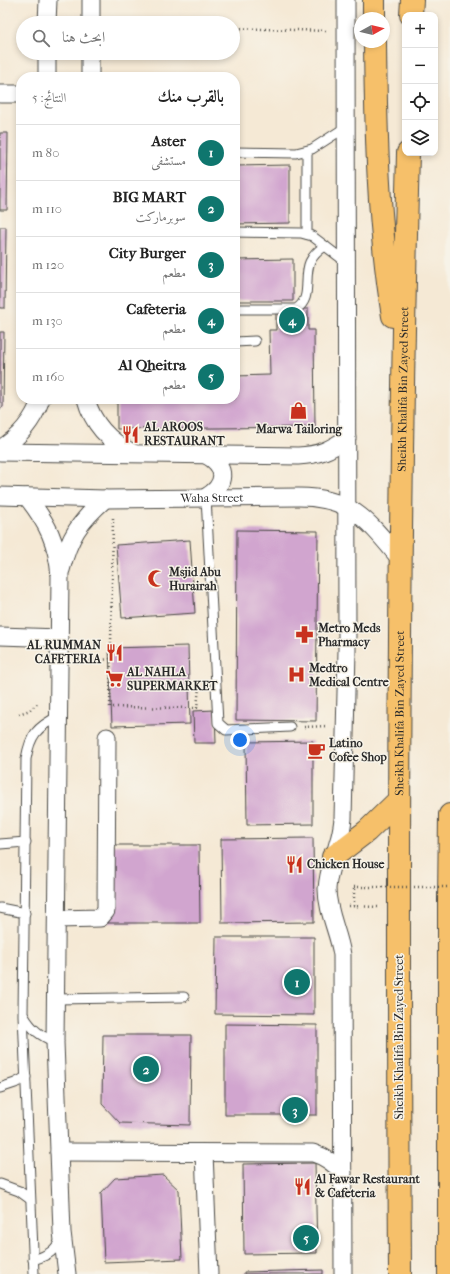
<!DOCTYPE html>
<html lang="ar">
<meta charset="utf-8">
<style>
:root{--surface:#fff;--page:#f6f6f6;--text:#222;--muted:#767676;--line:#e0e0e0;--accent:#0f766e}
body{margin:0;font-family:"IM FELL French Canon",Amiri,serif;background:var(--page);color:var(--text);direction:rtl}
.controls{position:absolute;right:12px;top:12px;display:grid;overflow:hidden;border-radius:8px;box-shadow:0 2px 6px #0003}
.controls button{width:36px;height:36px;display:grid;place-items:center;padding:0;border:0;border-bottom:1px solid var(--line);background:var(--surface);color:var(--text);font:20px sans-serif}
.compass{position:absolute;left:354px;top:12px;width:36px;height:36px;border-radius:50%;background:var(--surface);box-shadow:0 2px 6px #0003;rotate:82deg}
.you{position:absolute;left:240px;top:740px;width:14px;height:14px;margin:-10px;border:3px solid #fff;border-radius:50%;background:#1a73e8;box-shadow:0 0 0 6px #1a73e833}
.badge{display:grid;place-items:center;width:26px;height:26px;border-radius:50%;background:var(--accent);color:#fff;font-size:13px;font-weight:700}
.pin{position:absolute;translate:-50% -50%;border:2px solid #fff;box-shadow:0 1px 4px #0006}
.list{margin:0;padding:0;list-style:none}
h2{display:flex;justify-content:space-between;align-items:center;height:52px;margin:0;padding:0 16px;font-size:17px}
h2 small{font-size:13px;font-weight:400;color:var(--muted)}
.list li{display:grid;grid-template-columns:26px 1fr auto;gap:12px;align-items:center;box-sizing:border-box;height:56px;padding:0 16px;border-top:1px solid var(--line)}
.list b{display:block;font-size:15px;white-space:nowrap}
.list p{margin:0;font-size:13px;white-space:nowrap;color:var(--muted)}
.list em{font-size:13px;font-style:normal;color:var(--muted)}
.icon{flex:none;width:22px;height:22px;fill:none;stroke:currentColor;stroke-width:2;stroke-linecap:round;stroke-linejoin:round}
.map{position:relative;flex:none;width:450px;height:1274px;overflow:hidden;direction:ltr}
.search{position:absolute;background:var(--surface);box-shadow:0 2px 6px #0003;left:16px;top:16px;width:224px;height:44px;display:flex;align-items:center;gap:10px;box-sizing:border-box;padding:0 14px;border-radius:22px;color:var(--muted);font-size:15px}
.panel{position:absolute;background:var(--surface);box-shadow:0 2px 6px #0003;left:16px;top:72px;width:224px;height:332px;border-radius:16px;direction:rtl}
.map>svg:first-child{display:block}
.building{fill:#d1a5cf}
.lines{fill:none;stroke-linecap:round;stroke-linejoin:round}
.lane-casing{stroke:#494844;stroke-width:11}
.street-casing{stroke:#494844;stroke-width:19}
.primary-casing{stroke:#494844;stroke-width:24}
.path{stroke:#494844;stroke-width:2.5;stroke-dasharray:1 3;stroke-linecap:butt}
.lane{stroke:#fff;stroke-width:9}
.street{stroke:#fff;stroke-width:17}
.primary{stroke:#f6c06b;stroke-width:22}
.path-bridge{stroke:#494844;stroke-width:2.5;stroke-dasharray:1 3;stroke-linecap:butt}
.labels{text-anchor:middle;stroke-width:3;stroke-linejoin:round;paint-order:stroke}
.street-label{font-size:12px;fill:#2b2b2b;stroke:#f7f3e8}
.poi-label{font-size:12px;font-weight:bold;fill:#2b2b2b;stroke:#f7f3e8;text-anchor:start}
</style>
<div class="map">
<svg width="450" height="1274" viewBox="0 0 450 1274">
<rect width="100%" height="100%" fill="#f7f3e8"/>
<filter id="ink" filterUnits="userSpaceOnUse"><feTurbulence type="fractalNoise" baseFrequency=".025" numOctaves="2"/><feDisplacementMap in="SourceGraphic" scale="8" xChannelSelector="R" yChannelSelector="G"/><feConvolveMatrix kernelMatrix="1 2 1 2 8 2 1 2 1" color-interpolation-filters="sRGB"/></filter>
<filter id="wash" filterUnits="userSpaceOnUse"><feTurbulence type="fractalNoise" baseFrequency=".012" numOctaves="4" result="noise"/><feDisplacementMap in="SourceGraphic" scale="16" xChannelSelector="R" yChannelSelector="G"/><feGaussianBlur stdDeviation="0.9" result="paint"/><feColorMatrix in="noise" values="0 0 0 0 0 0 0 0 0 0 0 0 0 0 0 0 0 1.4 0 .05"/><feComposite in="paint" operator="in"/></filter>
<g filter="url(#wash)">
<rect width="100%" height="100%" fill="#f5e9d5"/>
<g id="blocks">
<!-- building -->
<g class="building">
<polygon points="0,133 8,133 7,210 0,210"/>
<polygon points="290,165 290,223 235,224 235,166"/>
<polygon points="0,227 6,227 5,308 0,308"/>
<polygon points="293,259 293,301 235,301 235,260"/>
<polygon points="276,309 308,309 308,330 314,330 315,427 117,429 117,399 235,399 235,376 270,375 269,330 276,330"/>
<polygon points="0,332 4,332 3,407 0,409"/>
<polygon points="237,530 318,531 316,721 236,720"/>
<polygon points="190,540 195,613 122,618 116,545"/>
<polygon points="188,646 190,724 112,726 109,648"/>
<polygon points="215,710 216,743 194,743 193,711"/>
<polygon points="313,741 313,824 247,825 246,742"/>
<polygon points="313,838 314,922 222,923 221,839"/>
<polygon points="108,845 199,845 200,923 108,923"/>
<polygon points="216,937 314,937 314,1015 215,1014"/>
<polygon points="225,1024 317,1025 317,1115 225,1115"/>
<polygon points="103,1035 191,1035 190,1125 120,1123 102,1104"/>
<polygon points="315,1163 317,1253 244,1254 243,1164"/>
<polygon points="163,1175 179,1190 182,1259 104,1262 101,1193 115,1178"/>
<polygon points="323,1270 323,1274 244,1274 244,1272"/>
</g>
</g>
</g>
<g filter="url(#ink)">
<use href="#blocks" fill-opacity="0" stroke="#494844" stroke-width="1"/>
<g class="lines">
<defs>
<g id="lane">
<polyline points="307,151 307,234"/>
<polyline points="235,152 296,153 312,149 346,127"/>
<polyline points="235,232 301,233 312,236 346,262"/>
<path d="M235 309H296C313 299 303 278 310 262 313 255 319 250 325 246"/>
<polyline points="235,342 255,341"/>
<polyline points="206,497 218,723 226,730 290,727"/>
<polyline points="0,844 26,842"/>
<polyline points="0,908 25,913"/>
<polyline points="56,999 184,997"/>
<path d="M24 1016C32 1030 41 1036 55 1042"/>
<polyline points="0,1088 15,1083 26,1077"/>
<polyline points="0,1184 19,1191 30,1199"/>
<path d="M33 1260C46 1256 57 1251 61 1237"/>
<path d="M34 1274 23 1015 26 759C30 735 37 727 59 716"/>
</g>
<g id="street">
<polyline points="47,23 48,0"/>
<polyline points="91,23 91,0"/>
<polyline points="47,77 47,53"/>
<polyline points="90,77 90,53"/>
<polyline points="0,94 21,94"/>
<path d="M86 399C93 425 110 442 133 453"/>
<path d="M0 449C20 437 33 421 41 399"/>
<path d="M0 452 298 456C319 455 330 450 347 438"/>
<path id="s1" d="M0 496 105 499 299 497C352 497 369 522 401 560"/>
<path d="M27 497C48 524 57 542 60 576L55 1042 62 1232 67 1274"/>
<path d="M206 497C226 485 228 467 206 455"/>
<path d="M61 570C69 537 80 521 105 499"/>
<polyline points="0,636 60,638"/>
<polyline points="57,919 100,918 106,911 107,737"/>
<path d="M59 1152 313 1153C326 1157 334 1163 343 1173"/>
<polyline points="204,1153 209,1274"/>
<path d="M343 1274 342 955C339 933 327 912 327 889 328 871 334 859 338 843 341 835 342 827 343 819L347 650 346 0"/>
</g>
<g id="primary">
<polyline points="374,0 374,18"/>
<polyline points="411,15 412,0"/>
<path d="M375 42C376 133 378 225 393 316"/>
<polyline points="333,857 367,831 399,800"/>
<path id="s2" d="M400 1274C398 900 398 527 408 153"/>
<polyline points="449,1274 449,901 450,815"/>
</g>
</defs>
<!-- lane casing -->
<use href="#lane" class="lane-casing"/>
<!-- street casing -->
<use href="#street" class="street-casing"/>
<!-- primary casing -->
<use href="#primary" class="primary-casing"/>
<!-- path -->
<g class="path">
<polyline points="233,28 326,31"/>
<polyline points="113,518 110,707 197,708 199,687"/>
<polyline points="77,662 111,659"/>
<polyline points="19,714 30,710 39,702"/>
<polyline points="304,727 327,726"/>
<polyline points="349,906 378,907"/>
<polyline points="354,906 354,887"/>
</g>
<!-- lane -->
<use href="#lane" class="lane"/>
<!-- street -->
<use href="#street" class="street"/>
<!-- primary -->
<use href="#primary" class="primary"/>
<!-- path-bridge -->
<polyline class="path-bridge" points="354,887 450,887"/>
</g>
</g>
<!-- icons -->
<defs>
<symbol id="shop-bare" viewBox="-9 -9 18 18"><path d="M-5-2.5h2.3a2.7 3.5 0 0 1 5.4 0H5L5.5 6h-11ZM-1.5-2.5h3a1.5 2.3 0 0 0-3 0Z" fill="#c8321e" stroke="#f7f3e8" stroke-width="2.5" paint-order="stroke"/></symbol>
<symbol id="restaurant-bare" viewBox="-9 -9 18 18"><path d="M-5-6h1v4h1v-4h1v4h1v-4h1v5L-1.5 .5V6h-2V.5L-5-1ZM5-6V6H3V1.5H1.5Q1.5-4 5-6Z" fill="#c8321e" stroke="#f7f3e8" stroke-width="2.5" paint-order="stroke"/></symbol>
<symbol id="mosque-bare" viewBox="-9 -9 18 18"><path d="M3.5-4.9A6 6 0 1 0 3.5 4.9A5 5 0 1 1 3.5-4.9Z" fill="#c8321e" stroke="#f7f3e8" stroke-width="2.5" paint-order="stroke"/></symbol>
<symbol id="pharmacy-bare" viewBox="-9 -9 18 18"><path d="M-2-6h4v4h4v4h-4v4h-4v-4h-4v-4h4Z" fill="#c8321e" stroke="#f7f3e8" stroke-width="2.5" paint-order="stroke"/></symbol>
<symbol id="hospital-bare" viewBox="-9 -9 18 18"><path d="M-5-5h3v3.5h4V-5h3V5h-3V1.5h-4V5h-3Z" fill="#c8321e" stroke="#f7f3e8" stroke-width="2.5" paint-order="stroke"/></symbol>
<symbol id="supermarket-bare" viewBox="-9 -9 18 18"><path d="M-6-5.5h2.5l.6 2H6L4.5 2H-2.5L-4.4-4H-6ZM-1.5 3.2a1.3 1.3 0 1 0 .1 0ZM3 3.2a1.3 1.3 0 1 0 .1 0Z" fill="#c8321e" stroke="#f7f3e8" stroke-width="2.5" paint-order="stroke"/></symbol>
<symbol id="cafe-bare" viewBox="-9 -9 18 18"><path d="M-5.5-4.5H6V0H3Q3 3.5 0 3.5H-2.5Q-5.5 3.5-5.5 0ZM3-3.2v2h1.7v-2ZM-6 4.5H4V6H-6Z" fill="#c8321e" stroke="#f7f3e8" stroke-width="2.5" paint-order="stroke"/></symbol>
</defs>
<g fill-rule="evenodd">
<use href="#shop-bare" x="286" y="398" width="25" height="25"/>
<use href="#restaurant-bare" x="118" y="422" width="25" height="25"/>
<use href="#mosque-bare" x="144" y="566" width="25" height="25"/>
<use href="#pharmacy-bare" x="292" y="622" width="25" height="25"/>
<use href="#restaurant-bare" x="102" y="640" width="25" height="25"/>
<use href="#hospital-bare" x="284" y="662" width="25" height="25"/>
<use href="#supermarket-bare" x="102" y="666" width="25" height="25"/>
<use href="#cafe-bare" x="304" y="738" width="25" height="25"/>
<use href="#restaurant-bare" x="282" y="852" width="25" height="25"/>
<use href="#restaurant-bare" x="290" y="1174" width="25" height="25"/>
</g>
<g class="labels">
<!-- street labels -->
<g class="street-label">
<text dy="4" stroke="none"><textPath href="#s2" startOffset="885">Sheikh Khalifa Bin Zayed Street</textPath></text>
<text dy="4" stroke="none"><textPath href="#s1" startOffset="212">Waha Street</textPath></text>
<text dy="4" stroke="none"><textPath href="#s2" startOffset="561">Sheikh Khalifa Bin Zayed Street</textPath></text>
<text transform="translate(399 1037) rotate(-90)" y="4">Sheikh Khalifa Bin Zayed Street</text>
</g>
<!-- poi labels -->
<g class="poi-label">
<text x="144" y="431">AL AROOS<tspan x="144" dy="14">RESTAURANT</tspan></text>
<text x="299" y="433" text-anchor="middle">Marwa Tailoring</text>
<text x="169" y="576">Msjid Abu<tspan x="169" dy="14">Hurairah</tspan></text>
<text x="318" y="632">Metro Meds<tspan x="318" dy="14">Pharmacy</tspan></text>
<text x="101" y="649" text-anchor="end">AL RUMMAN<tspan x="101" dy="14">CAFETERIA</tspan></text>
<text x="309" y="672">Medtro<tspan x="309" dy="14">Medical Centre</tspan></text>
<text x="127" y="676">AL NAHLA<tspan x="127" dy="14">SUPERMARKET</tspan></text>
<text x="329" y="747">Latino<tspan x="329" dy="14">Cofee Shop</tspan></text>
<text x="307" y="868">Chicken House</text>
<text x="315" y="1183">Al Fawar Restaurant<tspan x="315" dy="14">&amp; Cafeteria</tspan></text>
</g>
</g>
</svg>
<div class="controls">
<button>+</button>
<button>−</button>
<button><svg class="icon" aria-label="locate" viewBox="0 0 24 24"><circle cx="12" cy="12" r="6"/><path d="M12 2v4M12 18v4M2 12h4M18 12h4"/></svg></button>
<button><svg class="icon" aria-label="layers" viewBox="0 0 24 24"><path d="M12 4l9 5-9 5-9-5zM3 14l9 5 9-5"/></svg></button>
</div>
<svg class="compass" viewBox="-18 -18 36 36"><path d="M0-13l5 13h-10z" fill="#e53935"/><path d="M0 13l5-13h-10z" fill="#767676"/></svg>
<div class="you"></div>
<div class="pin badge" style="left:297px;top:982px">1</div>
<div class="pin badge" style="left:146px;top:1069px">2</div>
<div class="pin badge" style="left:295px;top:1110px">3</div>
<div class="pin badge" style="left:292px;top:320px">4</div>
<div class="pin badge" style="left:306px;top:1238px">5</div>
<div class="search"><svg class="icon" aria-label="search" viewBox="0 0 24 24"><circle cx="10" cy="10" r="6"/><path d="M15 15l6 6"/></svg>ابحث هنا</div>
<section class="panel">
<h2>بالقرب منك<small>النتائج: 5</small></h2>
<ul class="list">
<li><span class="badge">1</span><div><b>Aster</b><p>مستشفى</p></div><em>80 m</em></li>
<li><span class="badge">2</span><div><b>BIG MART</b><p>سوبرماركت</p></div><em>110 m</em></li>
<li><span class="badge">3</span><div><b>City Burger</b><p>مطعم</p></div><em>120 m</em></li>
<li><span class="badge">4</span><div><b>Cafeteria</b><p>مطعم</p></div><em>130 m</em></li>
<li><span class="badge">5</span><div><b>Al Qheitra</b><p>مطعم</p></div><em>160 m</em></li>
</ul>
</section>
</div>
